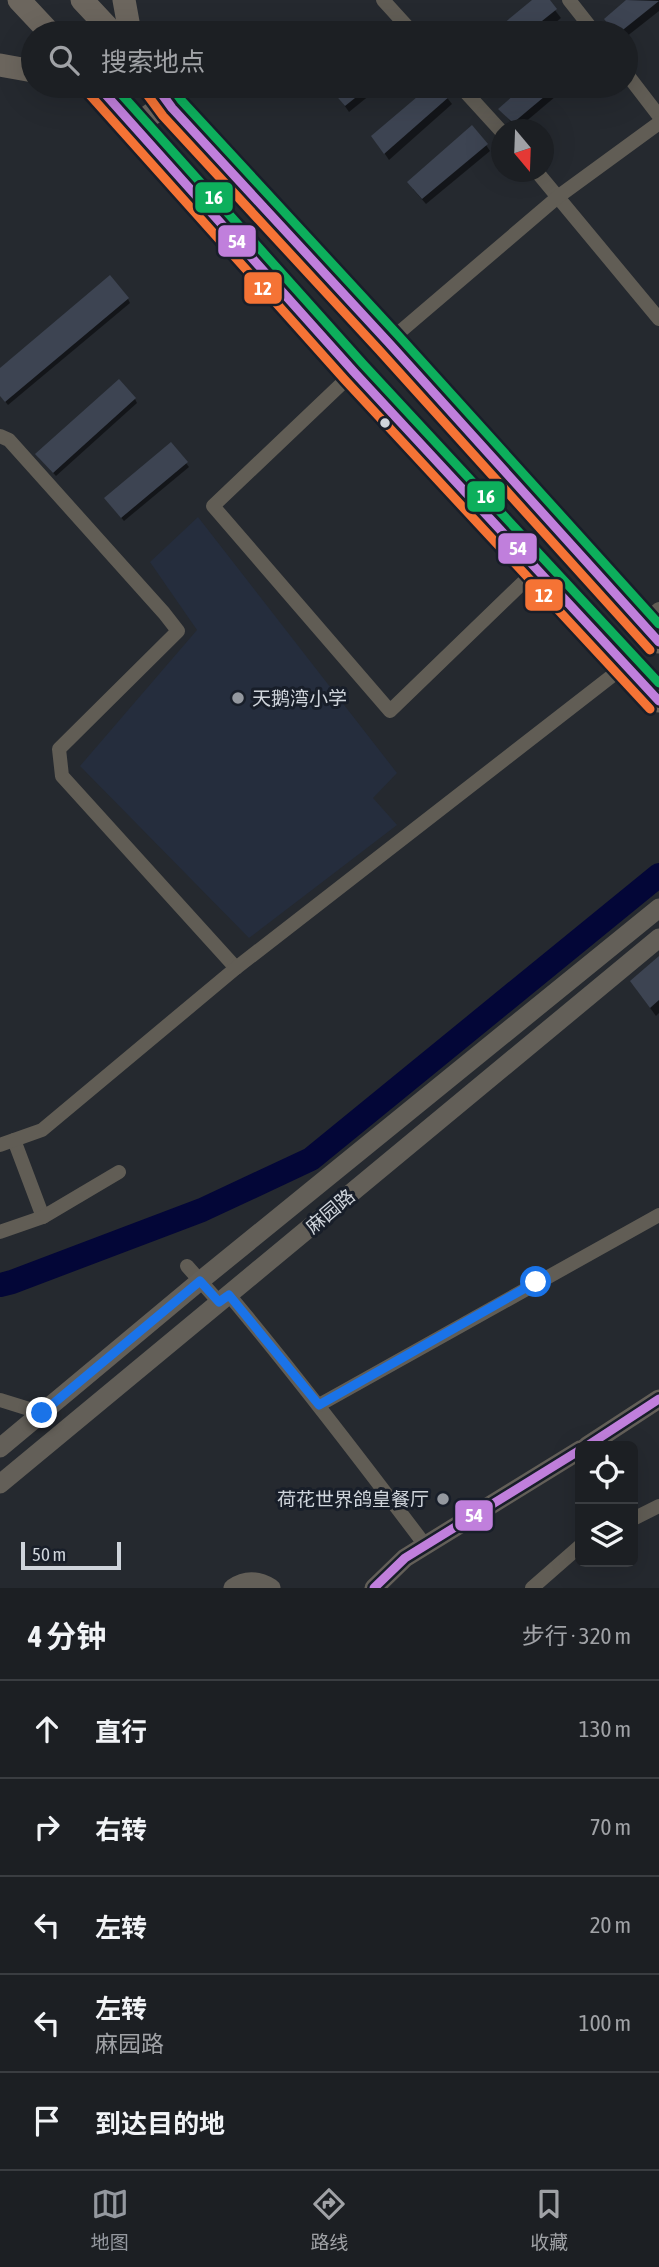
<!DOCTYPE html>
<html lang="zh">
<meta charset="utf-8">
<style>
:root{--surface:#1c1f23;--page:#292c30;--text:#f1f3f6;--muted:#a0a2a6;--line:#3a3d41;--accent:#94989f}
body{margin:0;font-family:"Asap Condensed","Noto Sans SC",sans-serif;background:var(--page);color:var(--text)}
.controls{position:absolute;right:21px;bottom:21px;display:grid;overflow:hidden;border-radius:10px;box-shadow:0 7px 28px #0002}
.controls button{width:63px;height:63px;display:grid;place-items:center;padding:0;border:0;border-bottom:2px solid var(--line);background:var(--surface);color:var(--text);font:35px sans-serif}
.compass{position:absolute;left:491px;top:119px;width:63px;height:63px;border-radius:50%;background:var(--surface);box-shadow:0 7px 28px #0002;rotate:161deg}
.scale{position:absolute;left:21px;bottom:18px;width:100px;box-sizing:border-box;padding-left:7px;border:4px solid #cfd4db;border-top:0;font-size:19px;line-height:24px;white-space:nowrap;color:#cfd4db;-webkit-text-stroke:5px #181e29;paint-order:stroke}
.stop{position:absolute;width:21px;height:21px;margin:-16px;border:5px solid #1a73e8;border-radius:50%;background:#fff}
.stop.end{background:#1a73e8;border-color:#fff;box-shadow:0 2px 7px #0008}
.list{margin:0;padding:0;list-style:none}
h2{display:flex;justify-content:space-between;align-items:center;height:91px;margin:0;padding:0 28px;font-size:30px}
h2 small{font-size:23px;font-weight:400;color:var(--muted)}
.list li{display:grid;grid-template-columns:46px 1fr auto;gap:21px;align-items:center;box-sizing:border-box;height:98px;padding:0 28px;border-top:2px solid var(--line)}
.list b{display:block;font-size:26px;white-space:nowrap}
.list p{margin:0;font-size:23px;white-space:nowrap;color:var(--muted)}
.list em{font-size:23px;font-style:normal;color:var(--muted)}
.icon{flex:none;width:38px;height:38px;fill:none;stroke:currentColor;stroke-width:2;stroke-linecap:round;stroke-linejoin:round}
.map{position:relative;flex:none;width:659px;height:1588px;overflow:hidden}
.search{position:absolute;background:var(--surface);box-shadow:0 7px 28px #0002;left:21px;right:21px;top:21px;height:77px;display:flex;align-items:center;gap:18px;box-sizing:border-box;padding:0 24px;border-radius:38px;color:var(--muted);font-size:26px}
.sheet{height:581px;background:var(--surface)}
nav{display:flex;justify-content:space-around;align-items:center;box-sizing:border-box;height:98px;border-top:2px solid var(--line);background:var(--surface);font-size:19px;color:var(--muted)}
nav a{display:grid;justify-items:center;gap:4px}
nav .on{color:var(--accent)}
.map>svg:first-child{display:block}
.built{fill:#252d3d}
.shadow{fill:#0007}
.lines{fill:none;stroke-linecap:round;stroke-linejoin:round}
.river{stroke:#030637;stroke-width:24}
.building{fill:#3d4452}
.street{stroke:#615d55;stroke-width:14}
.secondary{stroke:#635f58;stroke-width:19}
.primary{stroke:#6c665e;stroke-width:23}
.bus-1-casing{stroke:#181e29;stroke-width:14}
.bus-2-casing{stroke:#181e29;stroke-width:14}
.bus-3-casing{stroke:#181e29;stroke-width:14}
.bus-1{stroke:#c07fdc;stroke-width:9}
.bus-2{stroke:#f57335;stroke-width:9}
.bus-3{stroke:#0daf5c;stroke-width:9}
.route{stroke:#1a73e8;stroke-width:9}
.bus-dot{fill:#cfd4db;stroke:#181e29;stroke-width:2.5}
.poi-dot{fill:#94989f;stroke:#181e29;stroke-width:2.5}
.labels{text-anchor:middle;stroke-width:6;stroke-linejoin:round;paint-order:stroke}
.poi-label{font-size:19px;fill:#cfd4db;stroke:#181e29;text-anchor:start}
.street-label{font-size:19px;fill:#cfd4db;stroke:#181e29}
.line-badge{stroke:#181e29;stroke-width:2.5}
.badge-label{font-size:19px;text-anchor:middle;font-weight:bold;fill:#fff}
</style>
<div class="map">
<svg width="659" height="1588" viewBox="0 0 659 1588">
<rect width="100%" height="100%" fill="#25292f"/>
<!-- built -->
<polygon class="built" points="198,517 397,773 373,798 397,825 249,938 80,766 197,630 150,562"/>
<!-- shadow -->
<g class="shadow">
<polygon points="534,0 547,0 561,18 543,33 495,33"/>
<polygon points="629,0 659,0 659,11 626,37 626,33 616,33 607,19"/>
<polygon points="338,86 381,86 349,112 333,89"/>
<polygon points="433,86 438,86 452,104 389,160 373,136"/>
<polygon points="526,86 568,86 517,129 500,109"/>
<polygon points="486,145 490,151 426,204 413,189"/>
<polygon points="128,299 130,303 8,405 0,395 0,370"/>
<polygon points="135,399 137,403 56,476 39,458"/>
<polygon points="171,444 189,467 124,521 108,502"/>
<polygon points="659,958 659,1013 656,1016 637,990"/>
</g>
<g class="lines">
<!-- river -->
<polyline class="river" points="0,1285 12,1282 202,1210 311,1159 659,875"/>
</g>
<!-- building -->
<g class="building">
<polygon points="532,0 550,0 557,9 527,33 492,33"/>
<polygon points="626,0 659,1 619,33 616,33 604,19"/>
<polygon points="328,86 370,86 345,106"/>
<polygon points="430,86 441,86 450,96 384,154 371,136"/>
<polygon points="524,86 557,86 513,123 498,109"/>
<polygon points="472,125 488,144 422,199 407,182"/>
<polygon points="110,275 129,298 5,402 0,396 0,368"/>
<polygon points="119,379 136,398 53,473 35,454"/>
<polygon points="171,442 188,462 121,518 104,498"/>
<polygon points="659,956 659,1000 650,1008 630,981"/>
</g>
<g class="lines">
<!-- street -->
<g class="street">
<polyline points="383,0 413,33"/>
<polyline points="569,0 595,33"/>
<polyline points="626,73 659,116"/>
<polyline points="460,86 502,132"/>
<polyline points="537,172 659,319"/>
<polyline points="388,342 559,196 659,123"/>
<polyline points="354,372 213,506 390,711 537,569"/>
<polyline points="0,436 9,440 164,613 178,631 59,749 62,776 236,968"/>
<polyline points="642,623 659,609"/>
<polyline points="14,1140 43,1217"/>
<polyline points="0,1145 42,1130 236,968 626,665"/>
<polyline points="0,1232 43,1217 119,1172"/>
<polyline points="187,1266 219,1302"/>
<path d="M229 1295C297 1376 361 1460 425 1545"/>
<polyline points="0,1400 42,1413"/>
<polyline points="319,1405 659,1215"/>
<polyline points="633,1519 659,1506"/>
<polyline points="532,1588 580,1546"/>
</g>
<!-- secondary -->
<g class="secondary">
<polyline points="587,1446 659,1399"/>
<polyline points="0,1448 200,1281 659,908"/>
<polyline points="0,1484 659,938"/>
<path d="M233 1588C246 1579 258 1580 271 1588"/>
<polyline points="374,1588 405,1558 580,1450"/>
</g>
<!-- primary -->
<g class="primary">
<polyline points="19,0 50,33"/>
<polyline points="82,0 113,33"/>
<polyline points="124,0 130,33"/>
<polyline points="0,65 33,71"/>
<polyline points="98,86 354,372 659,701"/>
<polyline points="156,86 172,108 388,342 659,642"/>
<path d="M142 134C148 112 149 113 172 108"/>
</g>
<defs>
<g id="bus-1">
<polyline points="98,86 354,372 659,701"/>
<polyline points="156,86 172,108 388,342 659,642"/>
<polyline points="587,1446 659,1399"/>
<polyline points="374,1588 405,1558 580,1450"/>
</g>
<g id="bus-2">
<polyline points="146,93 163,116 379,350 650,650"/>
<polyline points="89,94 345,380 650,709"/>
</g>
<g id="bus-3">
<polyline points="114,86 363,364 659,683"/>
<polyline points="171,86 181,100 397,334 659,624"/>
</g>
</defs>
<!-- bus-1 casing -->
<use href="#bus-1" class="bus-1-casing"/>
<!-- bus-2 casing -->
<use href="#bus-2" class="bus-2-casing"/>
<!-- bus-3 casing -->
<use href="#bus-3" class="bus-3-casing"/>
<!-- bus-1 -->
<use href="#bus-1" class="bus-1"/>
<!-- bus-2 -->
<use href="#bus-2" class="bus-2"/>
<!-- bus-3 -->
<use href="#bus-3" class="bus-3"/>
</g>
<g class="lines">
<!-- route -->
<polyline class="route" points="42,1413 200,1281 219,1302 229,1295 319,1405 536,1282"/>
</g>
<!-- markers -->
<circle class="bus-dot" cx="385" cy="423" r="6"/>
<g class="poi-dot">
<circle cx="238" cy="698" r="7"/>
<circle cx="443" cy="1499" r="7"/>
</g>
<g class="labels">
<!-- poi labels -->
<g class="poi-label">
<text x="252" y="705">天鹅湾小学</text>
<text x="429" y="1506" text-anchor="end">荷花世界鸽皇餐厅</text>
</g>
<!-- street labels -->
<g class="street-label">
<text transform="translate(330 1211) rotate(-40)" y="7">麻园路</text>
</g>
</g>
<g class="line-badge">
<rect x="194" y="181" width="40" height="33" rx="7" fill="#0daf5c"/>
<rect x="217" y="224" width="40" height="34" rx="7" fill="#c07fdc"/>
<rect x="243" y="271" width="40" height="34" rx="7" fill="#f57335"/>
<rect x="466" y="480" width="40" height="33" rx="7" fill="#0daf5c"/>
<rect x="497" y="532" width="41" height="33" rx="7" fill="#c07fdc"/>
<rect x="524" y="578" width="40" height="34" rx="7" fill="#f57335"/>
<rect x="454" y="1499" width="40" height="33" rx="7" fill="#c07fdc"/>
</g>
<g class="badge-label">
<text x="214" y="204">16</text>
<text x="237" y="248">54</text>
<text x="263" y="295">12</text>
<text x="486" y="503">16</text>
<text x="518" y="555">54</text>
<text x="544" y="602">12</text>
<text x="474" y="1522">54</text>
</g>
</svg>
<div class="controls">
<button><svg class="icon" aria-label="locate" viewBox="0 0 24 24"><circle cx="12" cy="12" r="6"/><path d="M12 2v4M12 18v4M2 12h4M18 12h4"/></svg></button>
<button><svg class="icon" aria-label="layers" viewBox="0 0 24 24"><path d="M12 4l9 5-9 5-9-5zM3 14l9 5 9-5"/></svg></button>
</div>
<svg class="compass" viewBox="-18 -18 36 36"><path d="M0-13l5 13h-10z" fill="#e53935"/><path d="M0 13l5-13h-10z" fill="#a0a2a6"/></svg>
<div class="scale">50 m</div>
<div class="stop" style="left:536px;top:1282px"></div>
<div class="stop end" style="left:42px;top:1413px"></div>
<div class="search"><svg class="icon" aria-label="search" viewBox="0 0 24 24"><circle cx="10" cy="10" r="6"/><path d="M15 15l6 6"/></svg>搜索地点</div>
</div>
<section class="sheet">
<h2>4 分钟<small>步行 · 320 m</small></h2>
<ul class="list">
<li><svg class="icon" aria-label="ahead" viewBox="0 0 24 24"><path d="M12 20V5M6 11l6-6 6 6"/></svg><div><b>直行</b></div><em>130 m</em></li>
<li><svg class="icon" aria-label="right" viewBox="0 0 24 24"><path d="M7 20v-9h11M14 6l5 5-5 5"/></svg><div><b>右转</b></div><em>70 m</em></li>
<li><svg class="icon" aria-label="left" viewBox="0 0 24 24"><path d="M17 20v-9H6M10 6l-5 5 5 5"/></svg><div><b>左转</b></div><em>20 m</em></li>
<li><svg class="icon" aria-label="left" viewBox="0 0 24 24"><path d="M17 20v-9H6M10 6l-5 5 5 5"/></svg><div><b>左转</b><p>麻园路</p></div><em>100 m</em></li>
<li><svg class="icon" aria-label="arrive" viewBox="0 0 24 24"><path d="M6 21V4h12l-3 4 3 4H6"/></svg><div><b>到达目的地</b></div></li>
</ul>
</section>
<nav>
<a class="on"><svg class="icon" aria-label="map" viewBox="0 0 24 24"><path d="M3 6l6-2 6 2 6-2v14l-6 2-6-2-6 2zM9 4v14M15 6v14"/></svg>地图</a>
<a><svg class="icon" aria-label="directions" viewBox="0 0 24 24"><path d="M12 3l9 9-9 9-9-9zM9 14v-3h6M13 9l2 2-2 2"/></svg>路线</a>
<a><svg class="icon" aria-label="saved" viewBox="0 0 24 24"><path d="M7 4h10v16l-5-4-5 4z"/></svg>收藏</a>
</nav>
